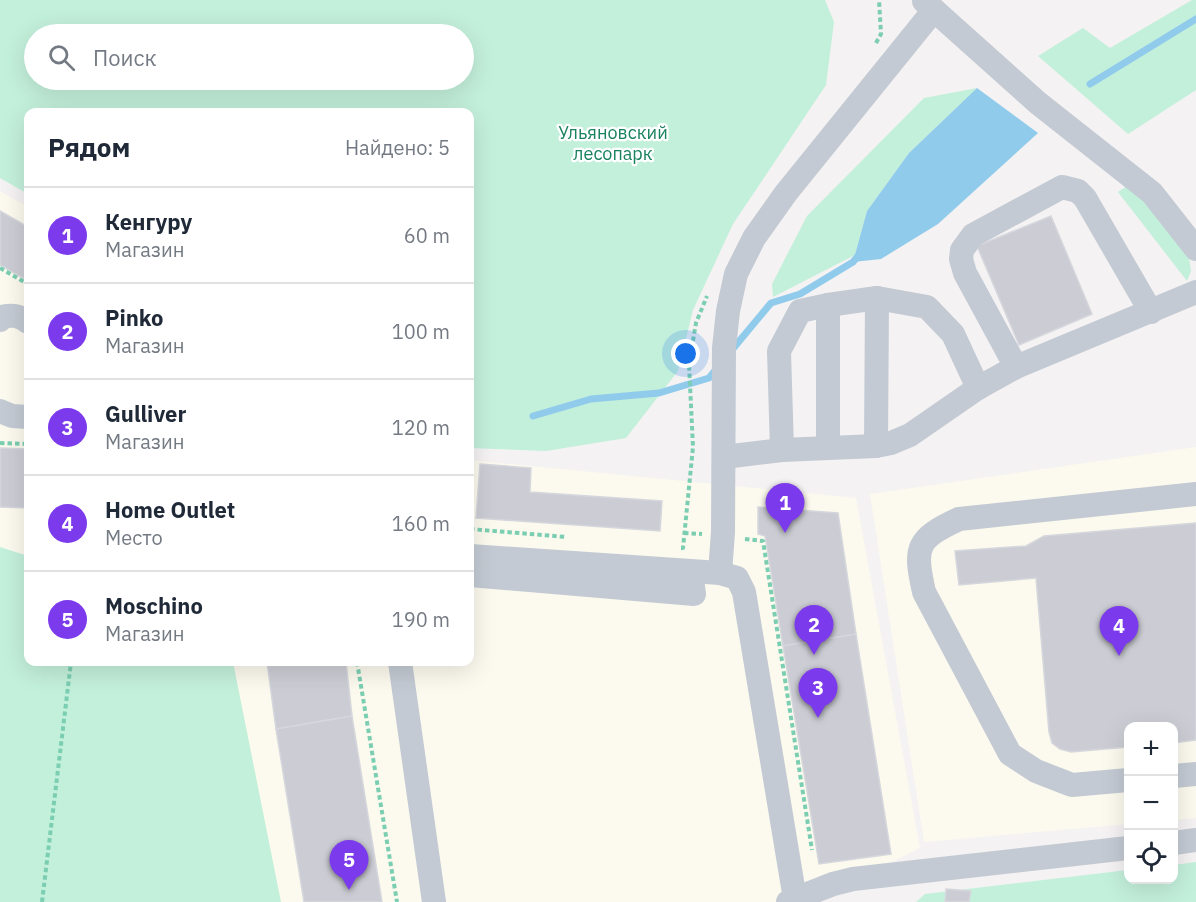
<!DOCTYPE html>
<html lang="ru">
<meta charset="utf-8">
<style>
:root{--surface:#fff;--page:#f2f2f3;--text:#1f2937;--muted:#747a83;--line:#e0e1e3;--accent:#7c3aed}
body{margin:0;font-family:"IBM Plex Sans",sans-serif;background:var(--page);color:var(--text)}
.controls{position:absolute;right:18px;bottom:18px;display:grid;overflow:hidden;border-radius:12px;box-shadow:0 6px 24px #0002}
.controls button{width:54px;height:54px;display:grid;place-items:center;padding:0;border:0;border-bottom:2px solid var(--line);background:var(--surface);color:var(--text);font:30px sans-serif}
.you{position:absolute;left:686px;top:354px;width:21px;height:21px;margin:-15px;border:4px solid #fff;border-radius:50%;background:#1a73e8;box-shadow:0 0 0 9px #1a73e833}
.badge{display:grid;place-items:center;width:39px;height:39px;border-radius:50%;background:var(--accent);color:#fff;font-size:20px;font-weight:700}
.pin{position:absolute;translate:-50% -50px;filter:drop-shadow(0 2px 3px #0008)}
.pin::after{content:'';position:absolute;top:32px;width:21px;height:18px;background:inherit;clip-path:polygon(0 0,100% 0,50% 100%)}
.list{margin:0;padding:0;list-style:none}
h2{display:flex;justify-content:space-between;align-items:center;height:78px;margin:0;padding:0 24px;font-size:26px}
h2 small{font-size:20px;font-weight:400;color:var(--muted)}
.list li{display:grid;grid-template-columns:39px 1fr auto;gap:18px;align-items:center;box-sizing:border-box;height:96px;padding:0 24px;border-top:2px solid var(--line)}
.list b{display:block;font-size:22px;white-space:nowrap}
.list p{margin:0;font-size:20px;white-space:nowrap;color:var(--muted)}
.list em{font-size:20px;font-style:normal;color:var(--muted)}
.icon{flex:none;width:33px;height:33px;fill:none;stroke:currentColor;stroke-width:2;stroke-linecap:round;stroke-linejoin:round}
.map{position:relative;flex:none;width:1196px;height:902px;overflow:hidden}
.search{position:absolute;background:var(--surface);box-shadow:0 6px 24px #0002;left:24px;top:24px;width:450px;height:66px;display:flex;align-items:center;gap:15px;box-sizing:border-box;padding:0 21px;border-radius:33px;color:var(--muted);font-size:22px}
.panel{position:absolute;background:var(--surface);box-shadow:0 6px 24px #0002;left:24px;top:108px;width:450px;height:558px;border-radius:12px}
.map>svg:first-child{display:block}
.commercial{fill:#fcfaee}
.green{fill:#c3f0db;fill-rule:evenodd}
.water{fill:#91cbec}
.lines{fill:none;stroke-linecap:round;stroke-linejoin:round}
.stream{stroke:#91cbec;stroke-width:7}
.building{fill:#cccdd4;stroke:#d6d7dd;stroke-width:1.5}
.path{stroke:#7bceb2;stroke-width:4;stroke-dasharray:4.5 3;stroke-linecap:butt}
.minor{stroke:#c3cad3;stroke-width:24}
.labels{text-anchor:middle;stroke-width:4.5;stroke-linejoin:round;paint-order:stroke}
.park-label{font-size:18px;fill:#19825e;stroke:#fff}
</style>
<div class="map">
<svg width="1196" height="902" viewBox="0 0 1196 902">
<rect width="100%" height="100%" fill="#f4f2f2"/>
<!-- commercial -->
<g class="commercial">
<polygon points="0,191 28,207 28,662 470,662 470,460 856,498 920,848 811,902 0,902"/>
<polygon points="1196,447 1196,818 1174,820 1174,726 1128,726 1128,824 924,842 870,494"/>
</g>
<!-- green -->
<g class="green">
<path d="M0 0H825L834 22 826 85 733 224 693 310 678 371 626 438 546 451 470 448V112H28V194L0 178ZM34 34H464V80H34Z"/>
<polygon points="1192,0 1196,0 1196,90 1128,134 1038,56 1083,28 1110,48"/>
<polygon points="977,88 909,153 867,211 855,255 773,297 772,284 807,216 924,98"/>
<polygon points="1130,184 1189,258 1191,271 1187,281 1118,192"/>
<polygon points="0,547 28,556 28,662 233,662 281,902 0,902"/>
<polygon points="1196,862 1196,902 916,902 925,894 1128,870 1128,880 1174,880 1174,865"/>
</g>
<!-- water -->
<polygon class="water" points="977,88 1038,133 938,224 881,259 853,262 867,211 909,153"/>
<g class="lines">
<!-- stream -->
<g class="stream">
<polyline points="1090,84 1196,19"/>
<polyline points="731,351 771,303 800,294 853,262 858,256"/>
<polyline points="533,416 591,399 659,393 709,378 718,367"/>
</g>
</g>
<!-- building -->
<g class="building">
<polygon points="0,211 28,227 28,281 0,265"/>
<polygon points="1051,216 1092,314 1019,345 977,246"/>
<polygon points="0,448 28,449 28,508 0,507"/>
<polygon points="480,464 531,468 530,492 662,501 660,531 476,518"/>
<polygon points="758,507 838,513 856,634 783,646 765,536 758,534"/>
<polygon points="1196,523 1196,740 1174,743 1174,726 1128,726 1128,747 1071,752 1060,749 1052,743 1049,732 1036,578 959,585 955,551 1026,546 1044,536"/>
<polygon points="856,634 891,854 819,864 783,646"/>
<polygon points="267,662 346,662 352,716 276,729"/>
<polygon points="352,716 382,902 304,902 276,729"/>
<polygon points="946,889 971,891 969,902 945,902"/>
</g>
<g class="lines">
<!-- path -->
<g class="path">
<polyline points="876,43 881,34 879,0"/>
<polyline points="0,268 28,284"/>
<polyline points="0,443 28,444"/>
<polyline points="470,529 566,537"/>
<polyline points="684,533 702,534"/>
<polyline points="745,539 763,541 812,850"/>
<polyline points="681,548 683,548 693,447 689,364 696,323 707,296"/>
<polyline points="357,662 397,902"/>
<polyline points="42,902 71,662"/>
</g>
<!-- minor -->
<g class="minor">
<polyline points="924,1 1038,103 1152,193 1196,249"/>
<path d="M0 320 2 317C13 314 19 316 28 322"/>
<polyline points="1016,367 965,273 961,259 962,250 973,235 1062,187 1078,191 1085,198 1151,312"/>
<polyline points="0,411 12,416 28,417"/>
<polyline points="876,446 877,298"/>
<polyline points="828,447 828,305"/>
<polyline points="782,450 779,351 800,311 828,305 877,298 927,307 953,334 978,388"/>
<polyline points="724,457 782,450 876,446 891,443 910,435 978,388 1016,367 1196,292"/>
<polyline points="470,556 720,573 737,578 744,592 795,899 788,902"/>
<polyline points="720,573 723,532 724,348 728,311 736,274 754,238 786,193 934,10"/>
<polyline points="470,575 694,594 691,572"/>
<polyline points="400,662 434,902"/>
<polyline points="1174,776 1196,774"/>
<path d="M1128 780 1072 785 1036 771 1010 754 924 592C914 547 916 539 959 519L1196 494"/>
<polyline points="1174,843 1196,840"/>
<polyline points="795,899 833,884 853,879 1128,848"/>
</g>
</g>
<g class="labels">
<!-- park labels -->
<g class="park-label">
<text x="613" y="139">Ульяновский<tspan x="613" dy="21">лесопарк</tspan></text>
</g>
</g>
</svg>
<div class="controls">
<button>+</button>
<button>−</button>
<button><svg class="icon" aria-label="locate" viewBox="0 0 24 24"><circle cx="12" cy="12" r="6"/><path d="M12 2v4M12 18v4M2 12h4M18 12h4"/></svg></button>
</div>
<div class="you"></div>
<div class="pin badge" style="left:785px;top:533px">1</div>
<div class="pin badge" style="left:814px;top:655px">2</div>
<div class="pin badge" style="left:818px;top:718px">3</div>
<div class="pin badge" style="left:1119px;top:656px">4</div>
<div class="pin badge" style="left:349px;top:890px">5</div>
<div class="search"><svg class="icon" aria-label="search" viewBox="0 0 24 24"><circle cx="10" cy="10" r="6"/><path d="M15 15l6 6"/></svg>Поиск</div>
<section class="panel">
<h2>Рядом<small>Найдено: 5</small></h2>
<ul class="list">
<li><span class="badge">1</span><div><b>Кенгуру</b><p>Магазин</p></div><em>60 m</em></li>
<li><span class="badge">2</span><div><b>Pinko</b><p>Магазин</p></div><em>100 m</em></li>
<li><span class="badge">3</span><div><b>Gulliver</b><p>Магазин</p></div><em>120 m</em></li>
<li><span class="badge">4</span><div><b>Home Outlet</b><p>Место</p></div><em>160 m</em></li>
<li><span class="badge">5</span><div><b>Moschino</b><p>Магазин</p></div><em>190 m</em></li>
</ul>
</section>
</div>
